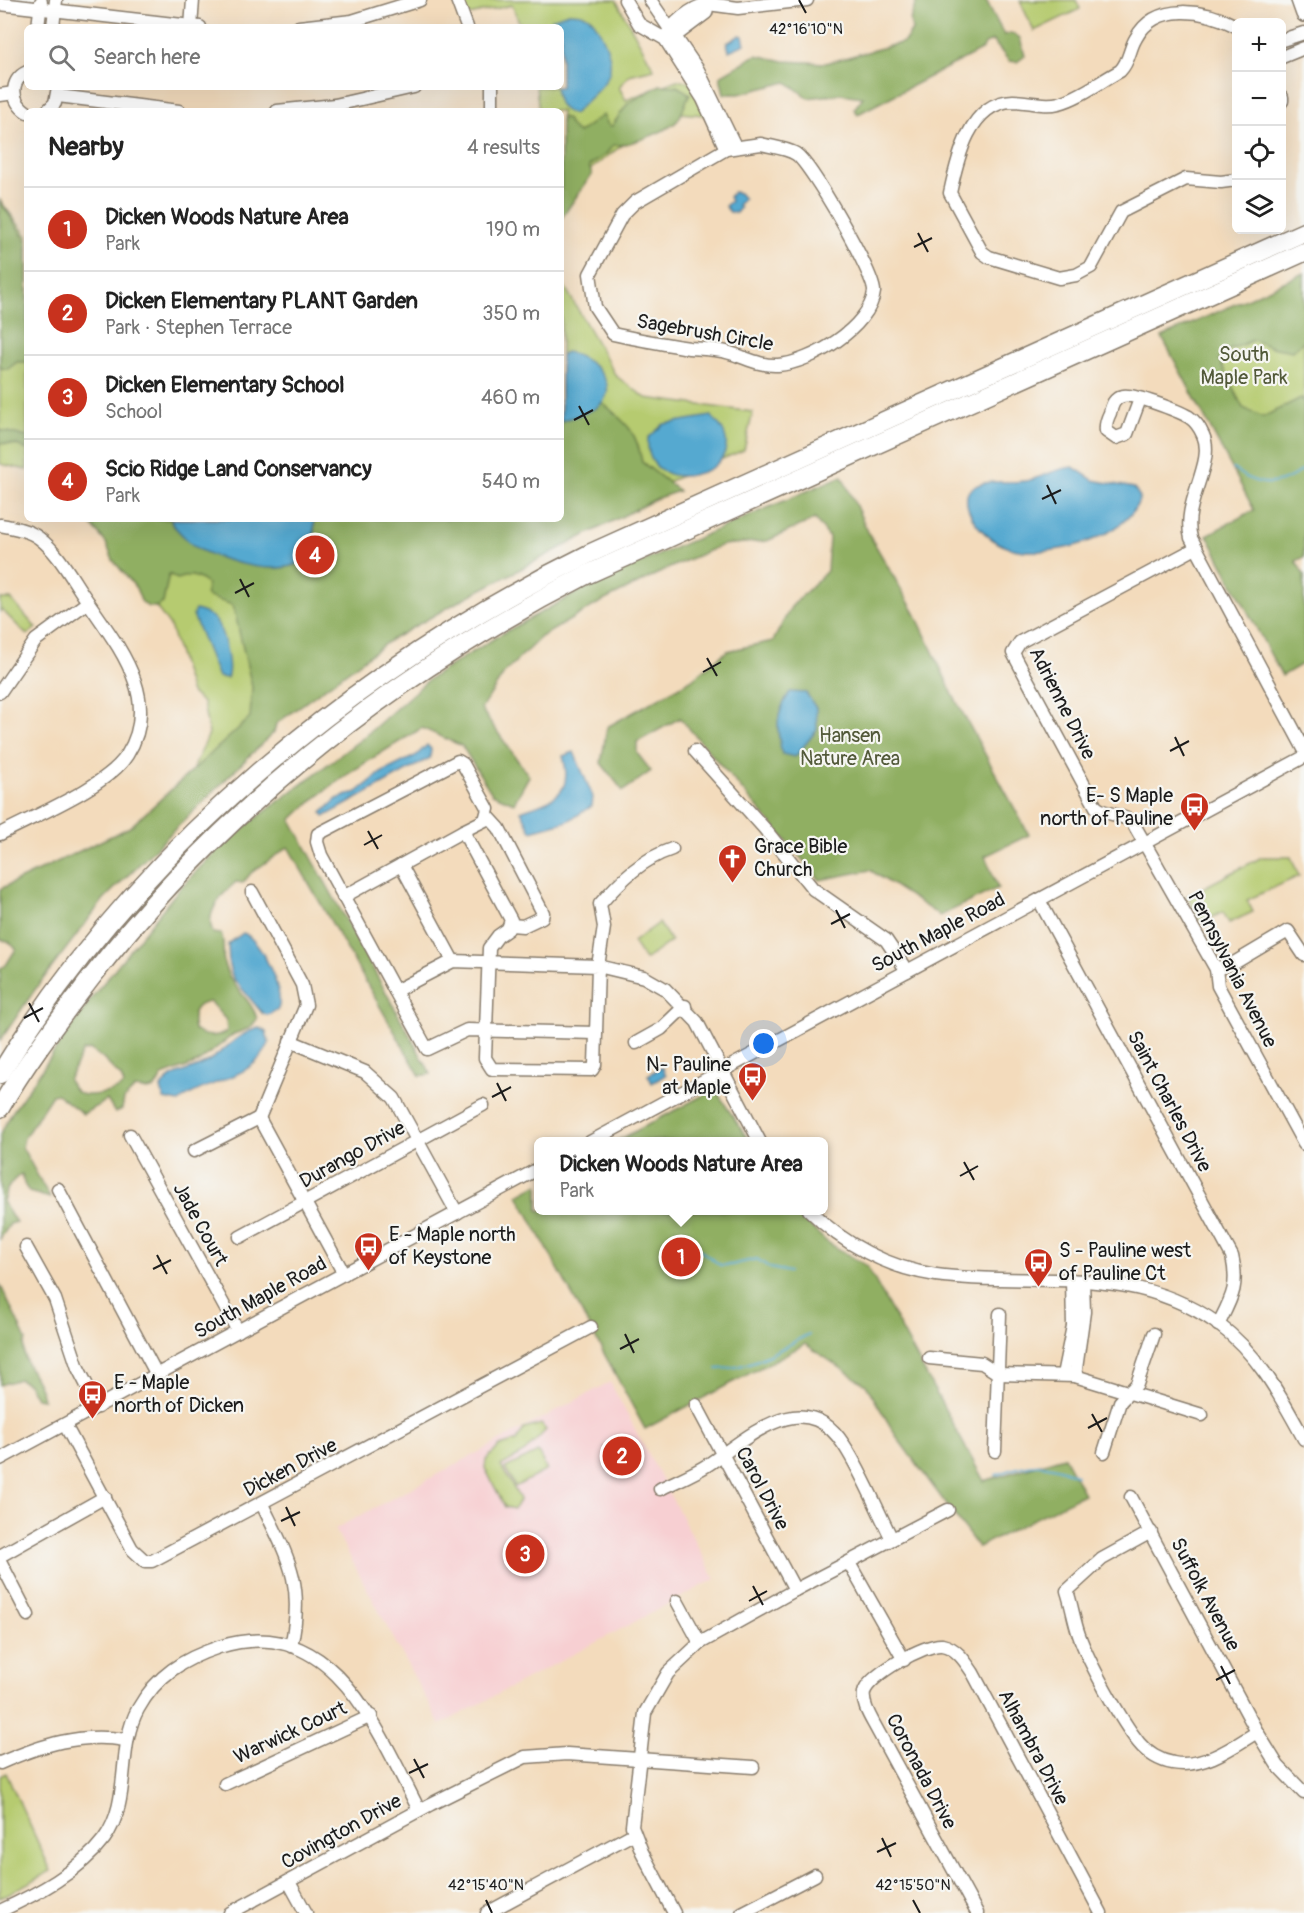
<!DOCTYPE html>
<meta charset="utf-8">
<style>
:root{--surface:#fff;--page:#f6f6f6;--text:#222;--muted:#767676;--line:#e0e0e0;--accent:#c8321e}
body{margin:0;font-family:Pangolin,sans-serif;background:var(--page);color:var(--text)}
.controls{position:absolute;right:18px;top:18px;display:grid;overflow:hidden;border-radius:9px;box-shadow:0 6px 24px #0002}
.controls button{width:54px;height:54px;display:grid;place-items:center;padding:0;border:0;border-bottom:2px solid var(--line);background:var(--surface);color:var(--text);font:30px sans-serif}
.you{position:absolute;left:764px;top:1044px;width:21px;height:21px;margin:-15px;border:4px solid #fff;border-radius:50%;background:#1a73e8;box-shadow:0 0 0 9px #1a73e833}
.badge{display:grid;place-items:center;width:39px;height:39px;border-radius:50%;background:var(--accent);color:#fff;font-size:20px;font-weight:700}
.pin{position:absolute;translate:-50% -50%;border:3px solid #fff;box-shadow:0 2px 6px #0006}
.popup{position:absolute;left:534px;top:1137px;width:294px;height:78px;box-sizing:border-box;display:grid;place-content:center;border-radius:9px;background:var(--surface);filter:drop-shadow(0 2px 4px #0005);font-size:20px;white-space:nowrap;color:var(--muted)}
.popup b{font-size:22px;color:var(--text)}
.popup::after{content:'';position:absolute;left:50%;top:100%;margin-left:-12px;border:12px solid transparent;border-top-color:var(--surface)}
.list{margin:0;padding:0;list-style:none}
h2{display:flex;justify-content:space-between;align-items:center;height:78px;margin:0;padding:0 24px;font-size:26px}
h2 small{font-size:20px;font-weight:400;color:var(--muted)}
.list li{display:grid;grid-template-columns:39px 1fr auto;gap:18px;align-items:center;box-sizing:border-box;height:84px;padding:0 24px;border-top:2px solid var(--line)}
.list b{display:block;font-size:22px;white-space:nowrap}
.list p{margin:0;font-size:20px;white-space:nowrap;color:var(--muted)}
.list em{font-size:20px;font-style:normal;color:var(--muted)}
.icon{flex:none;width:33px;height:33px;fill:none;stroke:currentColor;stroke-width:2;stroke-linecap:round;stroke-linejoin:round}
.map{position:relative;flex:none;width:1304px;height:1913px;overflow:hidden}
.search{position:absolute;background:var(--surface);box-shadow:0 6px 24px #0002;left:24px;top:24px;width:540px;height:66px;display:flex;align-items:center;gap:15px;box-sizing:border-box;padding:0 21px;border-radius:9px;color:var(--muted);font-size:22px}
.panel{position:absolute;background:var(--surface);box-shadow:0 6px 24px #0002;left:24px;top:108px;width:540px;height:414px;border-radius:9px}
.map>svg:first-child{display:block}
.built{fill:#f7cfd2}
.green{fill:#b6cb6f;stroke:#697446;stroke-width:1.5}
.forest{fill:#90af62;stroke:#56663f;stroke-width:1.5;fill-rule:evenodd}
.water{fill:#55a9d0;stroke:#386276;stroke-width:1.5}
.lines{fill:none;stroke-linecap:round;stroke-linejoin:round}
.stream{stroke:#55a9d0;stroke-width:2}
.minor-casing{stroke:#887c6c;stroke-width:15}
.major-casing{stroke:#887c6c;stroke-width:18}
.highway-casing{stroke:#887c6c;stroke-width:21}
.minor{stroke:#fff;stroke-width:12}
.major{stroke:#fff;stroke-width:15}
.highway{stroke:#fff;stroke-width:18}
.ticks{fill:none;stroke:#1c1c1c;stroke-width:2}
.labels{text-anchor:middle;stroke-width:4.5;stroke-linejoin:round;paint-order:stroke}
.street-label{font-size:20px;fill:#1c1c1c;stroke:#f6f6f2}
.park-label{font-size:20px;fill:#525939;stroke:#f6f6f2}
.poi-label{font-size:20px;fill:#1c1c1c;stroke:#f6f6f2;text-anchor:start}
.ticks-label{font-size:15px;text-anchor:middle;fill:#1c1c1c;stroke:#f6f6f2;stroke-width:4.5;stroke-linejoin:round;paint-order:stroke}
</style>
<div class="map">
<svg width="1304" height="1913" viewBox="0 0 1304 1913">
<rect width="100%" height="100%" fill="#f6f6f2"/>
<filter id="ink" filterUnits="userSpaceOnUse"><feTurbulence type="fractalNoise" baseFrequency=".0167" numOctaves="2"/><feDisplacementMap in="SourceGraphic" scale="12" xChannelSelector="R" yChannelSelector="G"/><feConvolveMatrix kernelMatrix="1 2 1 2 8 2 1 2 1" color-interpolation-filters="sRGB"/></filter>
<filter id="wash" filterUnits="userSpaceOnUse"><feTurbulence type="fractalNoise" baseFrequency=".008" numOctaves="4" result="noise"/><feDisplacementMap in="SourceGraphic" scale="24" xChannelSelector="R" yChannelSelector="G"/><feGaussianBlur stdDeviation="1.35" result="paint"/><feColorMatrix in="noise" values="0 0 0 0 0 0 0 0 0 0 0 0 0 0 0 0 0 1.4 0 .05"/><feComposite in="paint" operator="in"/></filter>
<g filter="url(#wash)">
<rect width="100%" height="100%" fill="#f3dbbc"/>
<!-- built -->
<polygon class="built" points="610,1382 715,1579 440,1725 335,1529"/>
<!-- green -->
<g class="green">
<polygon points="464,0 616,0 654,69 629,75 619,87 626,100 677,80 705,83 718,116 679,113 629,140 582,176 561,212 561,111 539,111 536,87 561,87 561,27 521,27 512,5 465,16"/>
<polygon points="1076,0 1080,9 1034,31 1020,1"/>
<polygon points="0,200 27,236 27,470 0,464"/>
<polygon points="1304,273 1304,535 1278,553 1162,337"/>
<polygon points="561,280 616,376 646,398 753,412 744,450 574,521 448,590 180,797 209,734 203,703 191,693 170,626 92,519 561,519"/>
<polygon points="0,599 11,599 36,628 27,635 2,610 0,612"/>
<polygon points="1262,857 1291,857 1299,876 1247,900 1253,912 1229,923 1223,912 1201,923 1187,896"/>
<polygon points="659,923 671,941 645,960 633,942"/>
<polygon points="541,1424 546,1430 525,1452 501,1466 520,1499 514,1509 505,1507 485,1468 486,1460 500,1446 516,1441 524,1429"/>
<polygon points="624,1437 639,1465 620,1476 605,1448"/>
<polygon points="538,1452 547,1470 515,1487 505,1468"/>
<polygon points="6,1773 51,1871 0,1898 0,1776"/>
</g>
<!-- forest -->
<g class="forest">
<polygon points="917,0 986,0 1004,35 1011,33 1020,38 1025,56 1017,62 1009,61 993,41 985,44 983,49 858,114 854,109 863,97 840,94 808,98 787,82 739,94 724,94 720,76 756,55 784,61 826,63 904,42 912,30 910,20"/>
<path d="M660 85 677 86 690 94C685 102 683 113 678 120 669 131 626 147 613 145L606 154 589 166 592 174 561 219V117L567 119 570 126 578 133 603 115 609 126H612L628 103Z"/>
<polygon points="0,201 27,242 27,362 17,362 8,369 0,368"/>
<polygon points="1304,273 1304,341 1292,351 1271,347 1253,340 1227,351 1219,359 1243,408 1263,417 1301,398 1304,401 1304,557 1296,561 1304,575 1304,663 1282,676 1207,535 1254,510 1162,337"/>
<path d="M602 402C626 424 636 428 642 462L679 491 658 498 572 542 463 599 389 641 276 724 274 732 104 899 34 991 0 1041V969L6 965 16 949 8 941 0 940V889L130 827 250 718 252 687 233 605 208 597 206 593 207 584C196 575 190 574 177 579L169 574 163 603 156 607H148L141 601 136 588 113 560 106 543 87 519H171L172 524 198 549 236 562 314 536V519H561V421L596 408Z"/>
<polygon points="0,430 27,437 27,450 17,445 0,443"/>
<path d="M842 476 870 536 915 613 953 695 1029 835 985 856 998 888 940 916 870 870 820 880 680 718 637 742V753L651 771 623 791 601 763 607 727 691 680 727 651 773 641 791 607 827 571 829 537 815 519 767 541 722 545 667 569 597 604 541 637 505 672 481 709 529 776 514 803 492 794 462 746 422 728C378 755 328 783 291 820L431 1074 420 1076 288 847 251 873 243 883 236 882C222 894 204 914 213 933L221 934C226 944 221 956 225 967 231 987 252 999 257 1019L250 1028 234 1034 197 1063 162 1076 155 1088 148 1090 135 1088 124 1099 122 1109 115 1113 107 1100 83 1114 57 1094 52 1095 24 1138 22 1147 50 1198 29 1192 24 1184 22 1174C12 1179 4 1192 3 1203L16 1222 10 1224 0 1239V1135L11 1114 93 996 179 889 226 841 364 737 429 679 498 636 600 580ZM210 1002 226 1020 227 1032C216 1037 204 1037 194 1030 191 1015 193 1004 210 1002ZM91 1050 102 1058 121 1077 124 1085C116 1092 92 1097 81 1094 74 1092 71 1085 68 1080L83 1051Z"/>
<polygon points="715,1089 749,1141 617,1141"/>
<polygon points="538,1184 538,1210 794,1211 827,1242 867,1266 984,1481 1064,1457 1084,1494 978,1547 898,1439 866,1385 805,1344 645,1429 518,1195"/>
<path d="M0 1284 26 1340C16 1360 41 1379 43 1399L36 1398 28 1384 19 1379 0 1385Z"/>
</g>
<!-- water -->
<g class="water">
<path d="M568 13C586 13 592 15 600 32 624 78 603 82 574 114 559 111 557 100 555 87H561V27H546L552 19Z"/>
<polygon points="740,35 743,36 745,44 729,51 727,43"/>
<polygon points="733,192 739,193 744,199 738,205 740,208 736,213 730,212 725,206 731,201 729,197"/>
<path d="M566 352C588 356 626 385 597 407 587 414 572 417 561 421V355Z"/>
<path d="M711 416C769 469 643 508 648 438L664 424Z"/>
<path d="M1073 467 1093 480 1134 488 1140 497C1129 539 1047 560 1010 548 992 543 974 526 968 508 966 501 965 493 972 488 988 477 1012 485 1030 480 1045 476 1058 468 1073 467Z"/>
<path d="M171 519H314C314 530 315 546 308 555 289 581 223 562 199 549 189 544 180 532 172 524Z"/>
<path d="M195 610C199 611 208 614 212 617 223 625 232 666 227 678L218 677 193 615Z"/>
<path d="M790 692 806 693 816 708 817 730 795 757 782 754C776 727 775 715 790 692Z"/>
<polygon points="427,745 431,749 430,758 324,817 322,813 337,799 357,792 381,773 417,755"/>
<path d="M574 752 593 797 592 806 568 821 531 831 521 811C553 799 574 796 563 756Z"/>
<path d="M243 933C259 937 286 993 278 1009L268 1015 263 1014 233 978 229 966 228 944Z"/>
<path d="M259 1028 266 1032 269 1043C256 1079 205 1080 179 1102L164 1099 161 1088C171 1071 188 1073 205 1063 225 1052 235 1034 259 1028Z"/>
<polygon points="662,1067 666,1075 652,1083 648,1075"/>
</g>
<g class="lines">
<!-- stream -->
<g class="stream">
<path d="M1233 469C1259 488 1277 488 1304 469"/>
<polyline points="679,1241 692,1244 720,1265 731,1265 757,1259 770,1268 789,1272"/>
<path d="M717 1369C750 1369 780 1349 809 1334"/>
<path d="M996 1475C1030 1462 1042 1461 1076 1475"/>
</g>
</g>
</g>
<g filter="url(#ink)">
<g class="lines">
<defs>
<g id="minor">
<polyline points="457,0 467,27"/>
<polyline points="625,0 639,24 665,39 703,99 726,149"/>
<polyline points="650,0 698,70 735,146"/>
<polyline points="707,0 708,4 738,8 807,0"/>
<polyline points="0,4 200,27"/>
<path d="M708 4 706 13 674 37 665 39C670 24 692 7 708 4Z"/>
<path d="M1236 26C1205 10 1156 1 1136 38 1129 49 1130 61 1120 71 1101 81 1079 98 1059 103 1044 107 1028 101 1013 101 969 102 957 160 950 193L982 252 989 257 1059 278 1076 275 1091 267 1121 212 1186 179 1221 182 1236 180"/>
<polyline points="38,27 41,2"/>
<polyline points="53,27 56,0"/>
<polyline points="191,27 193,0"/>
<polyline points="299,27 352,21 420,0"/>
<polyline points="1282,40 1304,33"/>
<polyline points="1282,57 1304,48"/>
<path d="M27 72C9 80 11 102 27 112"/>
<polyline points="492,87 492,111"/>
<polyline points="0,95 14,93"/>
<polyline points="58,96 179,111"/>
<polyline points="1282,97 1282,101"/>
<polyline points="47,111 55,103 58,87"/>
<polyline points="277,111 335,105 414,87"/>
<path d="M761 144C772 147 786 148 796 154 811 164 875 275 874 292 870 327 811 363 778 365 760 366 747 358 730 353 718 349 703 349 689 348 664 344 639 340 613 334L595 307 590 274 622 215 635 202 726 149Z"/>
<path d="M1140 399 1127 434 1116 438 1106 431C1105 424 1107 419 1110 413 1112 405 1114 398 1123 396 1132 393 1179 411 1189 417 1195 421 1200 428 1203 435 1216 463 1181 503 1191 538L1304 749"/>
<path d="M0 525C12 527 29 530 39 538 59 553 72 579 86 599 117 645 163 698 127 755 108 786 34 816 0 834"/>
<path d="M1196 548 1020 642 1013 653 1096 807C1107 816 1122 813 1133 823L1216 969 1218 986 1304 1144"/>
<polyline points="0,692 36,640 88,602"/>
<polyline points="695,751 764,828 813,889 886,940 907,971"/>
<polyline points="488,816 499,828 543,913 542,917 523,926 511,925"/>
<path d="M672 849C642 859 621 880 600 904L604 927 598 966 596 1033 467 1030 427 1049 395 991 453 961 598 966 644 977 665 989 697 1022 760 1142"/>
<polyline points="401,865 453,961"/>
<polyline points="252,892 302,985 306,1005 259,1118"/>
<polyline points="343,897 463,831"/>
<path d="M1039 900 1232 1256C1239 1287 1232 1297 1218 1325"/>
<polyline points="1216,969 1234,963 1288,931 1304,955"/>
<polyline points="395,991 321,855 317,842 318,834 458,761 463,764 488,809 485,820 463,831 511,920 508,929 498,936 489,948 485,1058 492,1069 592,1070 595,1065 596,1033"/>
<polyline points="290,1041 365,1072 394,1098 457,1213"/>
<polyline points="636,1043 661,1029 685,1006"/>
<polyline points="259,1118 344,1274"/>
<polyline points="130,1135 238,1331"/>
<polyline points="590,1142 1304,757"/>
<polyline points="194,1151 259,1118"/>
<polyline points="58,1189 157,1375"/>
<path d="M809 1210C843 1244 888 1268 936 1275 1034 1288 1130 1261 1218 1324 1258 1353 1281 1397 1304 1439"/>
<polyline points="240,1237 483,1105"/>
<polyline points="26,1247 55,1299 78,1368 98,1407"/>
<polyline points="929,1358 982,1363 999,1374 1075,1376 1202,1415"/>
<polyline points="1063,1375 1073,1326 1072,1280"/>
<polyline points="1075,1376 1084,1312 1083,1280"/>
<polyline points="696,1405 795,1590"/>
<polyline points="65,1425 132,1549 145,1561 152,1561 591,1327"/>
<polyline points="995,1451 1000,1314"/>
<polyline points="1104,1452 1120,1402 1137,1384 1154,1334"/>
<polyline points="0,1459 538,1169"/>
<path d="M660 1489C676 1481 694 1474 709 1464 750 1436 805 1384 844 1445 863 1474 876 1508 892 1539"/>
<polyline points="1131,1497 1257,1732 1278,1766 1304,1793"/>
<path d="M262 1504C288 1558 305 1583 291 1646"/>
<path d="M1151 1532 1102 1559 1067 1591C1072 1606 1074 1621 1079 1635 1088 1661 1121 1721 1139 1743 1147 1753 1160 1761 1173 1763 1203 1769 1233 1747 1257 1732"/>
<polyline points="0,1556 105,1497"/>
<polyline points="0,1561 28,1615"/>
<polyline points="849,1563 904,1660"/>
<polyline points="677,1601 700,1643"/>
<path d="M0 1763C42 1745 80 1732 126 1740"/>
<polyline points="225,1784 371,1716"/>
<polyline points="289,1882 306,1913"/>
<path d="M0 1911C37 1894 79 1872 104 1839 132 1801 116 1749 138 1709 157 1675 183 1659 219 1647 333 1611 378 1731 419 1810"/>
<polyline points="230,1913 431,1804 525,1757 567,1754 753,1767"/>
<polyline points="487,1913 633,1834"/>
<polyline points="674,1913 642,1852 632,1826 645,1713 668,1673 700,1643 795,1590 948,1510"/>
<polyline points="742,1913 815,1875"/>
<path d="M977 1913 874 1724C869 1715 862 1703 864 1693 867 1676 926 1643 942 1645 957 1648 965 1661 973 1673L1101 1913"/>
</g>
<polyline id="major" points="1299,0 1304,14"/>
<g id="highway">
<path d="M0 1074C138 847 355 669 591 553L1304 232"/>
<path d="M0 1108C26 1062 59 1020 91 978 224 807 393 674 586 575L1304 252"/>
</g>
</defs>
<!-- minor casing -->
<use href="#minor" class="minor-casing"/>
<!-- major casing -->
<use href="#major" class="major-casing"/>
<!-- highway casing -->
<use href="#highway" class="highway-casing"/>
<!-- minor -->
<use href="#minor" class="minor"/>
<!-- major -->
<use href="#major" class="major"/>
<!-- highway -->
<use href="#highway" class="highway"/>
</g>
</g>
<!-- ticks -->
<path class="ticks" d="M799 0 806 13M918 233 928 252M914 247 932 238M579 406 589 425M574 420 593 410M1047 485 1056 504M1042 499 1061 490M240 579 249 597M235 593 254 583M707 658 717 676M703 672 721 662M1175 737 1184 756M1170 751 1189 741M368 831 378 849M364 845 382 835M836 910 845 928M831 924 850 914M29 1003 39 1022M24 1018 43 1008M497 1083 506 1101M492 1097 511 1087M964 1162 974 1180M960 1176 978 1166M157 1255 167 1274M153 1269 171 1260M625 1334 634 1353M620 1349 639 1339M1092 1414 1102 1432M1088 1428 1107 1418M286 1507 295 1526M281 1521 300 1512M753 1586 763 1605M749 1601 767 1591M1221 1666 1230 1684M1216 1680 1235 1670M414 1759 424 1778M409 1773 428 1764M882 1838 891 1857M877 1852 896 1843M486 1900 492 1913M913 1900 920 1913"/>
<!-- icons -->
<defs>
<symbol id="bus-pin" viewBox="-11 -11 22 30"><path d="M0 17L-7.5 6A9.5 9.5 0 1 1 7.5 6Z" fill="#c8321e" stroke="#f6f6f2"/><path d="M-5-6H5V4H4V6H2V4H-2V6H-4V4H-5ZM-3.5-4V0h7V-4ZM-3.5 1.2v1.5H-2V1.2ZM2 1.2v1.5H3.5V1.2Z" fill="#fff"/></symbol>
<symbol id="church-pin" viewBox="-11 -11 22 30"><path d="M0 17L-7.5 6A9.5 9.5 0 1 1 7.5 6Z" fill="#c8321e" stroke="#f6f6f2"/><path d="M-1.2-6h2.4v3.5h3.3v2.4h-3.3V6h-2.4V-.1h-3.3v-2.4h3.3Z" fill="#fff"/></symbol>
</defs>
<g fill-rule="evenodd">
<use href="#bus-pin" x="1178" y="790" width="33" height="45"/>
<use href="#church-pin" x="716" y="842" width="33" height="45"/>
<use href="#bus-pin" x="736" y="1060" width="33" height="45"/>
<use href="#bus-pin" x="352" y="1230" width="33" height="45"/>
<use href="#bus-pin" x="1022" y="1246" width="33" height="45"/>
<use href="#bus-pin" x="76" y="1378" width="33" height="45"/>
</g>
<g class="labels">
<!-- street labels -->
<g class="street-label">
<text transform="translate(705 332) rotate(10)" y="7">Sagebrush Circle</text>
<text transform="translate(1063 703) rotate(63)" y="7">Adrienne Drive</text>
<text transform="translate(938 932) rotate(-28)" y="7">South Maple Road</text>
<text transform="translate(1233 969) rotate(63)" y="7">Pennsylvania Avenue</text>
<text transform="translate(1170 1101) rotate(62)" y="7">Saint Charles Drive</text>
<text transform="translate(352 1154) rotate(-29)" y="7">Durango Drive</text>
<text transform="translate(201 1224) rotate(61)" y="7">Jade Court</text>
<text transform="translate(260 1297) rotate(-29)" y="7">South Maple Road</text>
<text transform="translate(290 1467) rotate(-28)" y="7">Dicken Drive</text>
<text transform="translate(763 1488) rotate(62)" y="7">Carol Drive</text>
<text transform="translate(1206 1594) rotate(62)" y="7">Suffolk Avenue</text>
<text transform="translate(290 1732) rotate(-25)" y="7">Warwick Court</text>
<text transform="translate(1034 1747) rotate(62)" y="7">Alhambra Drive</text>
<text transform="translate(922 1771) rotate(62)" y="7">Coronada Drive</text>
<text transform="translate(341 1831) rotate(-29)" y="7">Covington Drive</text>
</g>
<!-- park labels -->
<g class="park-label">
<text x="1244" y="361">South<tspan x="1244" dy="23">Maple Park</tspan></text>
<text x="850" y="742">Hansen<tspan x="850" dy="23">Nature Area</tspan></text>
</g>
<!-- poi labels -->
<g class="poi-label">
<text x="1173" y="802" text-anchor="end">E- S Maple<tspan x="1173" dy="23">north of Pauline</tspan></text>
<text x="754" y="853">Grace Bible<tspan x="754" dy="23">Church</tspan></text>
<text x="731" y="1071" text-anchor="end">N- Pauline<tspan x="731" dy="23">at Maple</tspan></text>
<text x="389" y="1241">E - Maple north<tspan x="389" dy="23">of Keystone</tspan></text>
<text x="1059" y="1257">S - Pauline west<tspan x="1059" dy="23">of Pauline Ct</tspan></text>
<text x="114" y="1389">E - Maple<tspan x="114" dy="23">north of Dicken</tspan></text>
</g>
</g>
<g class="ticks-label">
<text x="806" y="34">42°16'10"N</text>
<text x="486" y="1890">42°15'40"N</text>
<text x="913" y="1890">42°15'50"N</text>
</g>
</svg>
<div class="controls">
<button>+</button>
<button>−</button>
<button><svg class="icon" aria-label="locate" viewBox="0 0 24 24"><circle cx="12" cy="12" r="6"/><path d="M12 2v4M12 18v4M2 12h4M18 12h4"/></svg></button>
<button><svg class="icon" aria-label="layers" viewBox="0 0 24 24"><path d="M12 4l9 5-9 5-9-5zM3 14l9 5 9-5"/></svg></button>
</div>
<div class="you"></div>
<div class="pin badge" style="left:681px;top:1257px">1</div>
<div class="popup"><b>Dicken Woods Nature Area</b>Park</div>
<div class="pin badge" style="left:622px;top:1456px">2</div>
<div class="pin badge" style="left:525px;top:1554px">3</div>
<div class="pin badge" style="left:315px;top:555px">4</div>
<div class="search"><svg class="icon" aria-label="search" viewBox="0 0 24 24"><circle cx="10" cy="10" r="6"/><path d="M15 15l6 6"/></svg>Search here</div>
<section class="panel">
<h2>Nearby<small>4 results</small></h2>
<ul class="list">
<li><span class="badge">1</span><div><b>Dicken Woods Nature Area</b><p>Park</p></div><em>190 m</em></li>
<li><span class="badge">2</span><div><b>Dicken Elementary PLANT Garden</b><p>Park · Stephen Terrace</p></div><em>350 m</em></li>
<li><span class="badge">3</span><div><b>Dicken Elementary School</b><p>School</p></div><em>460 m</em></li>
<li><span class="badge">4</span><div><b>Scio Ridge Land Conservancy</b><p>Park</p></div><em>540 m</em></li>
</ul>
</section>
</div>
